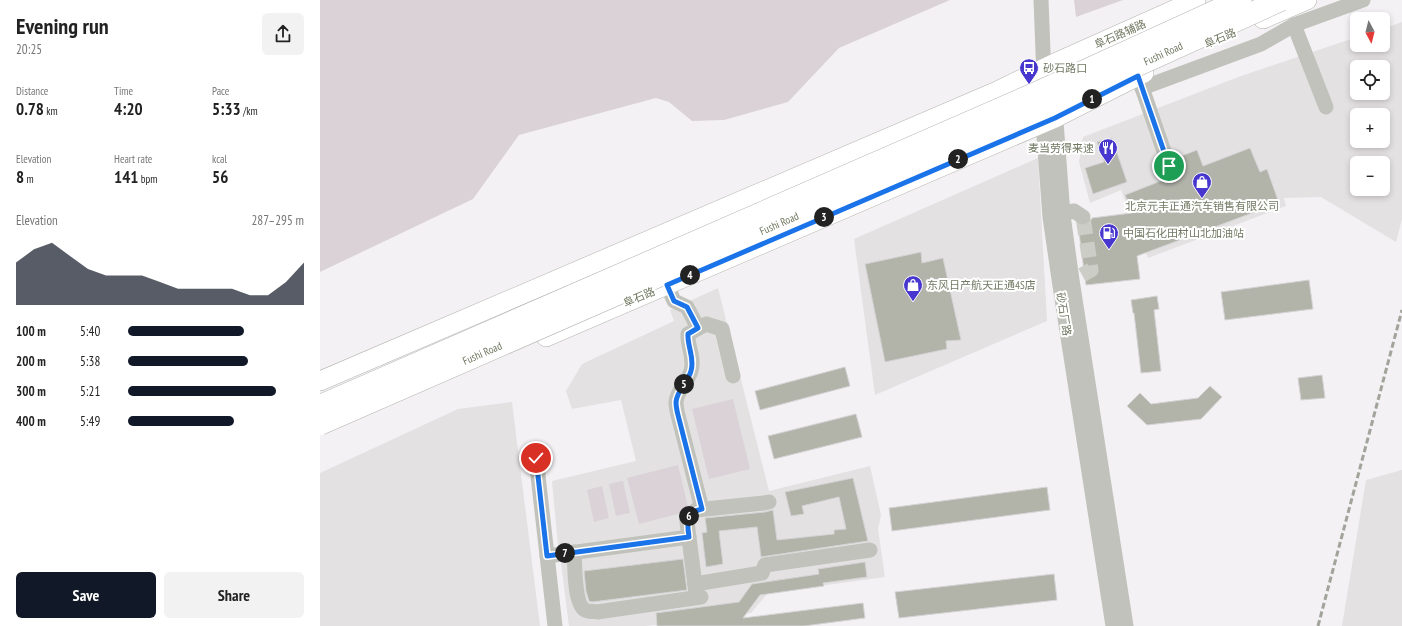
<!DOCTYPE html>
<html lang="en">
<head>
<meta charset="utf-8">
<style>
	body { margin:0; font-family:"PT Sans Narrow","Noto Sans SC",sans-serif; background:#f2f2f2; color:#222; height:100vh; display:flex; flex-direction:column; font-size:15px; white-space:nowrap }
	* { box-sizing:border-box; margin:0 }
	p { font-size:13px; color:#767676 }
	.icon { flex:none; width:22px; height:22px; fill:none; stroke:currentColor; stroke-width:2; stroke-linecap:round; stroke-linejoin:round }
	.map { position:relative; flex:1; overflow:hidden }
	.sheet { display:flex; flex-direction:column; background:#fff; width:320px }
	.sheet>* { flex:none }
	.needle { width:26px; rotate:173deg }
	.buttons { position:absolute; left:1030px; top:12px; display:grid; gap:8px }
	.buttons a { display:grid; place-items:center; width:40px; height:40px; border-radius:6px; background:#fff; box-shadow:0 2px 6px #0003; font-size:20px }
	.pin { position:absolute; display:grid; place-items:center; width:34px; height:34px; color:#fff; margin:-17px; border:2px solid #fff; border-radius:50%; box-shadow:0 1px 4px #0007 }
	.km { position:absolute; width:20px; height:20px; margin:-10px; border-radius:50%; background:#222; color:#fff; font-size:11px; line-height:20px; text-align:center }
	.round { display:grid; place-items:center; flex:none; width:42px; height:42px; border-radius:6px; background:#f2f2f2 }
	.head { display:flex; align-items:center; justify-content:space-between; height:68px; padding:0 16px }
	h1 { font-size:22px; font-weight:800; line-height:30px }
	.figures { display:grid; grid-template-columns:repeat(3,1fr); gap:6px; height:68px; padding:4px 16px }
	.figures div { display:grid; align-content:center }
	.figures b { font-size:17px; font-weight:800 }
	.figures small { font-size:11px; font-weight:400 }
	.figures p { font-size:11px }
	.chart { height:112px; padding:8px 16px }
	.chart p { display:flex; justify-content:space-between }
	.chart svg { width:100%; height:72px; margin-top:4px; fill:#111827; opacity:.7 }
	.cta { display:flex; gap:8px; margin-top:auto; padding:8px 16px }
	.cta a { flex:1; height:46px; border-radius:6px; background:#111827; color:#fff; font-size:16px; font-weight:800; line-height:46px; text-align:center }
	.cta a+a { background:#f2f2f2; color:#222 }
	ul { padding:0 16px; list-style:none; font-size:13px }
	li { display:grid; grid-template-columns:64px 48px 1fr; align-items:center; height:30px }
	li i { height:10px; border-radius:5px; background:#111827 }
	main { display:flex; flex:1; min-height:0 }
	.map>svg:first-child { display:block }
	.built { fill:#e3e1e2; fill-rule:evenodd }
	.green { fill:#dad2d7 }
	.building { fill:#b2b4aa; stroke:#d5d3d5 }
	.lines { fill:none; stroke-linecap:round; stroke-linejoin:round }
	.minor-tunnel { stroke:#cdcdc8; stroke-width:15; stroke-dasharray:15 8; stroke-linecap:butt }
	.major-casing { stroke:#b2b4ad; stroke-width:20 }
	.minor { stroke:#c0c2bb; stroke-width:15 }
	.major { stroke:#fff; stroke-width:19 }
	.rail { stroke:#a1a49a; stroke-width:3; stroke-dasharray:6 3; stroke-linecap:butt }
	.highway-bridge-casing { stroke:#b1b3ad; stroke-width:23; stroke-linecap:butt }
	.highway-bridge { stroke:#fff; stroke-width:22 }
	.route-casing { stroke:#fff; stroke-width:8 }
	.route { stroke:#1a73e8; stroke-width:5 }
	.labels { text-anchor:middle; stroke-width:4; stroke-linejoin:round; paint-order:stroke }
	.street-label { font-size:11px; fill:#727963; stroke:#fff }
	.poi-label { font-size:11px; fill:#727963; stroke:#fff; text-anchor:start }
</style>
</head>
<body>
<main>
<section class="sheet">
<div class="head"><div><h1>Evening run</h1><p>20:25</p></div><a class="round"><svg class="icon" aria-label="share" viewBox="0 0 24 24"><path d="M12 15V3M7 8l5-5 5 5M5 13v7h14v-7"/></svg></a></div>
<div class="figures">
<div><p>Distance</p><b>0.78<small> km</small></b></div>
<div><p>Time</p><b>4:20</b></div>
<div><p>Pace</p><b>5:33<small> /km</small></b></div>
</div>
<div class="figures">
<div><p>Elevation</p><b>8<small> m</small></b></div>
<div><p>Heart rate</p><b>141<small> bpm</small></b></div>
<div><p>kcal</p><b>56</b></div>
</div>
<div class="chart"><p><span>Elevation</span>287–295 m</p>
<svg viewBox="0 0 160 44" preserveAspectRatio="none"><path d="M0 44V18L10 10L20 6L30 14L40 22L50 26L60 26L70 26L80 30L90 34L100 34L110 34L120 34L130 38L140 38L150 30L160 18V44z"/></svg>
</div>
<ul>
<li><b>100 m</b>5:40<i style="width:66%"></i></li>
<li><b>200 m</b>5:38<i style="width:68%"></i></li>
<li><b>300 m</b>5:21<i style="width:84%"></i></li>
<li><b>400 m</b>5:49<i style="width:60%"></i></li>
</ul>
<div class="cta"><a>Save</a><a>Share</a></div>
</section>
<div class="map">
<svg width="1082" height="626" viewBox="0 0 1082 626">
	<rect width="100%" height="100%" fill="#f4f1f4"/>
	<g class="built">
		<path d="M1082,22v197l-6,23 -75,-45 -37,1 2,8 -138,52 -27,-68 -31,13 -11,-41 4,-25 158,-61 116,-39v8h26v-16zM1037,67h26v26h-26zM1037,115h26v26h-26zM1037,163h26v26h-26z"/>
		<polygon points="718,158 727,321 555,395 534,239"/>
		<polygon points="398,288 449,491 550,466 561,515 558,529 565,577 448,593 431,613 326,626 249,626 241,563 247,558 246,548 238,546 232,481 316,461 301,400 252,409 246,391 262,364 354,321 350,310"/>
		<polygon points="192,402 220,626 0,626 0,473 138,409"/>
		<polygon points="1082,470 1082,626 1022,626 1046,480"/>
	</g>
	<g class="green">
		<polygon points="0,0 630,0 519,48 468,102 404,120 372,121 349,102 336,98 199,135 153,199 0,272"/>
		<polygon points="754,0 803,0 756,17"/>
		<polygon points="413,399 430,469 389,479 372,409"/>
		<polygon points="358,465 369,511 319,524 307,478"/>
		<polygon points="303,481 310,513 296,516 289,484"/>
		<polygon points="282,486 289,518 274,522 267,490"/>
	</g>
	<g class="building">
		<polygon points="792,138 807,182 773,194 765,168 784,162 777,142"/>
		<polygon points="930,148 940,172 947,169 959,203 817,256 820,279 766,285 758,225 767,225 770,222 772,218 812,213 805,195 856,175 855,172 858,167 856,158 877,150 883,166"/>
		<polygon points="601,252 602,263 623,258 641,340 626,341 627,349 565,362 545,264"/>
		<polygon points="989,280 993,309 905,320 901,292"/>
		<polygon points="837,296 839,309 834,310 841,371 821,373 814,313 813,313 811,300"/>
		<polygon points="525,367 530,386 440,410 435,391"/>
		<polygon points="1002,375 1005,398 981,400 978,378"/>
		<polygon points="890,386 902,397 881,419 827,425 807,406 820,393 831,404 878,398"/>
		<polygon points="536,414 542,437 454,459 448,436"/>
		<polygon points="533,478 548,541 441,557 437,527 399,531 403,564 386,567 382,533 387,532 385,518 445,512 453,510 457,540 514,534 514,530 526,529 519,497 482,506 484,514 471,516 465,492"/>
		<polygon points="727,487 730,510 572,531 569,508"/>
		<polygon points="363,559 367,590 272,602 269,601 266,591 264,571"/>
		<polygon points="545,562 547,577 503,583 504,586 440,595 423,618 543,603 545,618 484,626 337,626 336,613 419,602 432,584 499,574 498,569"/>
		<polygon points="734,574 737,600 579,618 575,592"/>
	</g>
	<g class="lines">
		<polyline class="minor-tunnel" points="762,275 771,270 763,217"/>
		<defs>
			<g id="major">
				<polyline points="943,19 987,0"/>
				<polyline points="226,337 735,118 824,73"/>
				<polyline points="0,381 675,92 735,63 876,0"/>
			</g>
		</defs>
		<use href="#major" class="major-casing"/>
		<g class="minor">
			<polyline points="721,0 724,77"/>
			<polyline points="974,25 1006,107"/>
			<polyline points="819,79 849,166"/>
			<polyline points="822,88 941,44 974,25 1043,0"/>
			<polyline points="735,108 743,215 752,280 806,626"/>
			<polyline points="723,113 723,123 730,217 740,286 793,626"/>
			<polyline points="743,213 754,211 763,217"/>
			<polyline points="347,285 354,301 367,307 378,328"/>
			<polyline points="216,458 235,626"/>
			<path d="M382,509l-24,-94c-1,-4 -2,-9 -2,-13 1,-12 12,-20 15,-31 4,-13 -4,-25 -3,-37l18,-10 16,5 11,47"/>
			<path d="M254,552c1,12 0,52 11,58 3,2 9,1 12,2l104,-15"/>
			<polyline points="227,556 369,537"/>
			<polyline points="375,584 442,573 445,565 550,550"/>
			<polyline points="376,593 367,522 369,516 376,510 444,503 449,502"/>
		</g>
		<use href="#major" class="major"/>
		<polyline class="rail" points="998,626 1082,310"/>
		<defs>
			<g id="highway-bridge">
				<polyline points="0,406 714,94 920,0"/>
				<path id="s1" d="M0,424l723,-316 238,-108"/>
			</g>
		</defs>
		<use href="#highway-bridge" class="highway-bridge-casing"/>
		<use href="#highway-bridge" class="highway-bridge"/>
	</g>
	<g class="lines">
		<defs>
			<path id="route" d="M216,458l11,98 142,-19c-2,-14 -4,-25 13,-28l-24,-94c-1,-4 -2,-9 -2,-13 1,-12 12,-20 15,-31 4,-13 -4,-25 -3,-37l10,-6 -11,-21 -13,-6 -7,-16 388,-167 83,-42 31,90"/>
		</defs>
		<use href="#route" class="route-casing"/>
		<use href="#route" class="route"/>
	</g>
	<defs>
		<symbol id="bus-pin" viewBox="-11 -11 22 30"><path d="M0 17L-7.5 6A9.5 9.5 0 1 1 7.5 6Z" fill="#4737ce" stroke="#fff"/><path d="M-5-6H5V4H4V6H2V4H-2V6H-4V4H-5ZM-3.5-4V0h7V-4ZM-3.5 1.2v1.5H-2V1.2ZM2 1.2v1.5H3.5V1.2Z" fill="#fff"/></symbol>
		<symbol id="restaurant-pin" viewBox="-11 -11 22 30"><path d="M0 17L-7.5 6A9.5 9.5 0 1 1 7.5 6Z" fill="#4737ce" stroke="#fff"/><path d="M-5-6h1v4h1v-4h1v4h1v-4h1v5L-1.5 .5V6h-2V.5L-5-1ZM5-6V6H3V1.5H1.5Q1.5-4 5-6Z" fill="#fff"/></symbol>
		<symbol id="shop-pin" viewBox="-11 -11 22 30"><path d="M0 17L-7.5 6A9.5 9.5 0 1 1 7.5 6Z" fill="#4737ce" stroke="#fff"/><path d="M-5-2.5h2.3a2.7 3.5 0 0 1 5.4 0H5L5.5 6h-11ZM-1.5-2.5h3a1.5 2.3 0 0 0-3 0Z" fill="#fff"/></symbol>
		<symbol id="fuel-pin" viewBox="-11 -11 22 30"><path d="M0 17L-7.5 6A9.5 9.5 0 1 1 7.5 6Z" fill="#4737ce" stroke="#fff"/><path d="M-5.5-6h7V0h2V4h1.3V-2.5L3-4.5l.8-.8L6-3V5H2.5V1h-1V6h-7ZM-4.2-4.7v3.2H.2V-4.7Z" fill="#fff"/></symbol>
	</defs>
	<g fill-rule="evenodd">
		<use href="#bus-pin" x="698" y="57" width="22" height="30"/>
		<use href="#restaurant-pin" x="777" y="137" width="22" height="30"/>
		<use href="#shop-pin" x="871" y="171" width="22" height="30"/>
		<use href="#fuel-pin" x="778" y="222" width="22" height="30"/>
		<use href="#shop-pin" x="582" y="274" width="22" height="30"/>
	</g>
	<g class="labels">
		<g class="street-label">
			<text transform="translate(800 34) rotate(-24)" y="4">阜石路辅路</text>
			<text transform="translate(900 38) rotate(-23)" y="4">阜石路</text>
			<text dy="4" stroke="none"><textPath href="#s1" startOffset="921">Fushi Road</textPath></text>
			<text dy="4" stroke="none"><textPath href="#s1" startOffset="501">Fushi Road</textPath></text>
			<text transform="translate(319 297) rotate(-23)" y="4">阜石路</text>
			<text transform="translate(744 314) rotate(81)" y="4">砂石厂路</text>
			<text dy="4" stroke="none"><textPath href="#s1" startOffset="177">Fushi Road</textPath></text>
		</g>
		<g class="poi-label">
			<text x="723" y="72">砂石路口</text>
			<text x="774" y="152" text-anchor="end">麦当劳得来速</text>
			<text x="882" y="210" text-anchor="middle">北京元丰正通汽车销售有限公司</text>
			<text x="803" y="237">中国石化田村山北加油站</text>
			<text x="607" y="289">东风日产航天正通4S店</text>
		</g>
	</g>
</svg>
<div class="buttons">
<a><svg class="needle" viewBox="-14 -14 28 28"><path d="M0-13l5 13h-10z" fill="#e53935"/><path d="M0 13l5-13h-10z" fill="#767676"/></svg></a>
<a><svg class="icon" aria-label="locate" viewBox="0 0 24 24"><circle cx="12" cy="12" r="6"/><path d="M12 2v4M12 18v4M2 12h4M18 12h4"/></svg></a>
<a>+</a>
<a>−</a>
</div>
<div class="pin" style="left:849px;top:166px;background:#1e9e55"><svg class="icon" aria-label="arrive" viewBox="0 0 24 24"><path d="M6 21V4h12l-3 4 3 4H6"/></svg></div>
<div class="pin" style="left:216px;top:458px;background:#d93025"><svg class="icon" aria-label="check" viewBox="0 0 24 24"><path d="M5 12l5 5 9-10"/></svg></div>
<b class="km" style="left:772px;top:99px">1</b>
<b class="km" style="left:638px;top:159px">2</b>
<b class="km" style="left:504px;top:217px">3</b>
<b class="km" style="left:370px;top:275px">4</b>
<b class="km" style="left:364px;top:384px">5</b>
<b class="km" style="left:369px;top:516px">6</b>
<b class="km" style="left:245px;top:553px">7</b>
</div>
</main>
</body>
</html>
